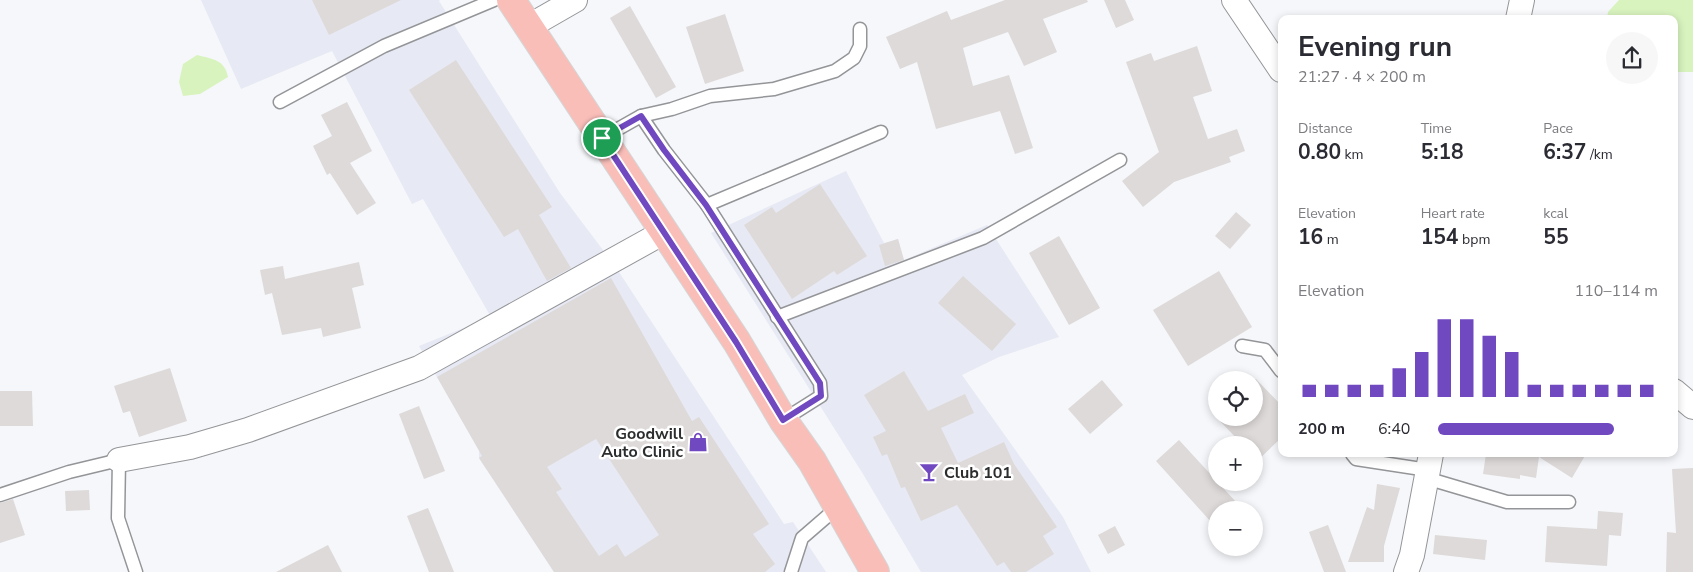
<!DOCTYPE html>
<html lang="en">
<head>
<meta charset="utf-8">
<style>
	body { margin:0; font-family:"Nunito Sans",sans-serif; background:#f7f7f7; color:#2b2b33; height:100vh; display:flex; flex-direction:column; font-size:19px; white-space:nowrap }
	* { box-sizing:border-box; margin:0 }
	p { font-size:16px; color:#7c7c81 }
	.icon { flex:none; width:28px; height:28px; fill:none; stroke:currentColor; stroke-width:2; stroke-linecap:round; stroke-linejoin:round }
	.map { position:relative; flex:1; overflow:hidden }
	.side { position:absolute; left:1278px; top:15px; width:400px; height:442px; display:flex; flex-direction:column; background:#fff; border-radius:10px; box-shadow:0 2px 8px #0003 }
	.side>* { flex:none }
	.controls { position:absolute; left:1208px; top:371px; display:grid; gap:10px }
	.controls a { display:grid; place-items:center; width:55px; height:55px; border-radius:50%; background:#fff; box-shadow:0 2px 8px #0003; font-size:25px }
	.pin { position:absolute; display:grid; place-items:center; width:42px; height:42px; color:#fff; margin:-21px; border:2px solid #fff; border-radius:50%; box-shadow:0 1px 5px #0007 }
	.round { display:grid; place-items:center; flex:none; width:52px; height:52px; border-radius:26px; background:#f7f7f7 }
	.headline { display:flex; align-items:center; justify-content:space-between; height:85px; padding:0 20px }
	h1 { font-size:28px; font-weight:700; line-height:38px }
	.stats { display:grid; grid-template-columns:repeat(3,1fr); gap:8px; height:85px; padding:5px 20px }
	.stats div { display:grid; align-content:center }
	.stats b { font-size:21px; font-weight:700 }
	.stats small { font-size:14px; font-weight:400 }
	.stats p { font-size:14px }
	.chart { height:140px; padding:10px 20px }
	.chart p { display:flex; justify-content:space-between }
	.chart svg { width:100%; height:90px; margin-top:5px; stroke:#7048c0; stroke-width:6 }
	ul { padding:0 20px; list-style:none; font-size:16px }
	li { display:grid; grid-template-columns:80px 60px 1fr; align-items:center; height:38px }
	li i { height:12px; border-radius:6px; background:#7048c0 }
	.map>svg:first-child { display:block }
	.built { fill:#e7e9f4 }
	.green { fill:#d8f3be }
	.building { fill:#dedad9; fill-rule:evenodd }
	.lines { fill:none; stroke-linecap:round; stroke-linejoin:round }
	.lane-casing { stroke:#949598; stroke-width:15 }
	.street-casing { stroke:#949598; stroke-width:26 }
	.primary-casing { stroke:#d5d5d5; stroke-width:30 }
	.lane { stroke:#fff; stroke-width:12 }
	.street { stroke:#fff; stroke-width:24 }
	.primary { stroke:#fabeb9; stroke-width:28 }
	.route-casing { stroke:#fff; stroke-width:10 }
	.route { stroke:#7048c0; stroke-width:6 }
	.labels { text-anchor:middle; stroke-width:5; stroke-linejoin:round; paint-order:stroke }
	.poi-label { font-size:16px; font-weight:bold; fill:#2c2d2e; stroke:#fff; text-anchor:end }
</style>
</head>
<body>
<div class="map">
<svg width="1693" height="572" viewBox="0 0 1693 572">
	<rect width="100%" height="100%" fill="#f6f7fa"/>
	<g class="built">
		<polygon points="201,0 440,0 439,1 560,193 615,266 784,524 793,522 826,572 554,572 479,458 479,450 419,346 491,317 423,199 412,204 332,51 241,89"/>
		<polygon points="846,171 884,243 898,239 904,260 987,225 1059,337 999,357 962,375 1063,517 1091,572 921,572 863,474 711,233"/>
	</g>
	<g class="green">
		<polygon points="1619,0 1693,0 1693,72 1674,72 1674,19 1607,19 1608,12"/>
		<path d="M197,55c16,4 28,5 31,22l-28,17 -17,2 -4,-14 4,-18z"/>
	</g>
	<g class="building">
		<polygon points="312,0 401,0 329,35"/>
		<polygon points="1005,0 1087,0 1088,2 1043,19 1057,52 1024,66 1008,32 963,48 973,86 1009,75 1033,148 1015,154 1000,111 936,129 917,62 900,69 886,37 947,11 951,20"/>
		<polygon points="1104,0 1125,0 1134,20 1116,28"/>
		<polygon points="630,6 676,87 656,98 610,18"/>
		<polygon points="725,14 744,71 705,84 686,27"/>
		<polygon points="1197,46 1212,91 1193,97 1208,139 1237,129 1245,151 1229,157 1231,162 1174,182 1143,207 1122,181 1159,152 1126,62 1151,53 1154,61"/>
		<polygon points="456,60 552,207 539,215 571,268 547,281 518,229 504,237 409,90"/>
		<polygon points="347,102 372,151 350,163 376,203 357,215 330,173 327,175 313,146 332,136 321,115"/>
		<polygon points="820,184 867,256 837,275 834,271 792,299 744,225 772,207 776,213"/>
		<polygon points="1236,212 1251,225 1230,249 1215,236"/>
		<polygon points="1059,236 1100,308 1069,325 1029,253"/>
		<polygon points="898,239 904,260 885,266 879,245"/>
		<polygon points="359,262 364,285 352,288 361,328 323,337 321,328 282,335 272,293 265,295 260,270 283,266 285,279"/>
		<polygon points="1219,271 1252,327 1188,366 1153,310"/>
		<polygon points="963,276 1016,324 992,351 938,303"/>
		<path d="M611,278l81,143 7,-4 70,107 -16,10 22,30 -10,8h-211l-75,-114 3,-2 -45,-79zM596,439l63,96 -34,22 -8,-13 -18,12 -43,-64 6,-3 -15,-22z"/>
		<polygon points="170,368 187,421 139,437 130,411 123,413 114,386"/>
		<polygon points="904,371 928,411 965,394 974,413 941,428 958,463 1004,442 1014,464 1057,527 1043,536 1054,554 1026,572 1011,572 1004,562 997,566 957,505 921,521 905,487 901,488 887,454 882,456 873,437 886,431 864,395"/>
		<polygon points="1256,379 1281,405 1281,438 1254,464 1254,445 1243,445 1216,417 1254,418 1254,380"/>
		<polygon points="1102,380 1123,405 1090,434 1068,409"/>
		<polygon points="0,391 32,391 33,426 0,426"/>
		<polygon points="419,406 445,471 424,479 399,414"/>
		<polygon points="1179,440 1236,502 1227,510 1216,510 1216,520 1212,523 1156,461"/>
		<polygon points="1486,454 1586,454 1572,478 1539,457 1536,478 1520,475 1520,479 1483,474"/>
		<polygon points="1693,468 1693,572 1666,572 1667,532 1676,533 1672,469"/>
		<polygon points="1377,484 1400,488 1384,546 1384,562 1348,562 1367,507 1374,510"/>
		<polygon points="89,490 90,510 66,511 65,491"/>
		<polygon points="13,499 25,535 0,543 0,503"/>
		<polygon points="428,508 454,572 429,572 407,516"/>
		<polygon points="1598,511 1623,513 1621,536 1609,535 1607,566 1545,562 1547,526 1597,529"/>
		<polygon points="1328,525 1346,572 1324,572 1309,532"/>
		<polygon points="1115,526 1125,545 1108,554 1098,535"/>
		<polygon points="1435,535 1487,540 1485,560 1433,554"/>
		<polygon points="328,545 342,572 276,572"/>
	</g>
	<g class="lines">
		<defs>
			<g id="lane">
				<polyline points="280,102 384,46 494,0"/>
				<polyline points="641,116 672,109 710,96 774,89 835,71 854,58 860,46 860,29"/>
				<polyline points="602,138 641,116 664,150 707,205 820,383 821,396 783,420"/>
				<polyline points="707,205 881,132"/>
				<polyline points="777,317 983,238 1120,160"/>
				<polyline points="1242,346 1265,350 1281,371"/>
				<polyline points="1352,454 1356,459 1428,470"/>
				<polyline points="1426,478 1507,502 1569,502"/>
				<polyline points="0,495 69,472 119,460 118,518 136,572"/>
				<polyline points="791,572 802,538 839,506"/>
			</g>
			<g id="street">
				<polyline points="1234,0 1281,70"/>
				<polyline points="1518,19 1522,0"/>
				<polyline points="528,27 575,0"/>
				<polyline points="1674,391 1693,407"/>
				<polyline points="119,460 190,447 248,430 419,368 664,232"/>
				<polyline points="1406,572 1412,555 1431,454"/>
			</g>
			<polyline id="primary" points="511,0 737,342 783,420 812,461 875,572"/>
		</defs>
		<use href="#lane" class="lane-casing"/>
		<use href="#street" class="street-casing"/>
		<use href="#primary" class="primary-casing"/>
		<use href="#lane" class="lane"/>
		<use href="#street" class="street"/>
		<use href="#primary" class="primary"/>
	</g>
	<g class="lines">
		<defs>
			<polygon id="route" points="641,116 664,150 706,205 820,383 821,396 783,420 736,342 602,138"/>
		</defs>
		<use href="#route" class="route-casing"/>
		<use href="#route" class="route"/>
	</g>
	<defs>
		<symbol id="shop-bare" viewBox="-9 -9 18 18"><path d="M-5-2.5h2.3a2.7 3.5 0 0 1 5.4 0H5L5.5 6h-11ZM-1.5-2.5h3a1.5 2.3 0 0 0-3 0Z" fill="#7048c0" stroke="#fff" stroke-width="2.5" paint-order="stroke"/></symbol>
		<symbol id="bar-bare" viewBox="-9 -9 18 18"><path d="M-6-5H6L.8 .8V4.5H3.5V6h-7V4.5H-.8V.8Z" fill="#7048c0" stroke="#fff" stroke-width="2.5" paint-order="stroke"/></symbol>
	</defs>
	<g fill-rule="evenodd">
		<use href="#shop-bare" x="684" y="428" width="28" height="28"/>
		<use href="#bar-bare" x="915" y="458" width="28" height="28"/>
	</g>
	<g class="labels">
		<g class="poi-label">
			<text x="683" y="439">Goodwill<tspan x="683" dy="18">Auto Clinic</tspan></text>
			<text x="944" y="478" text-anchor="start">Club 101</text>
		</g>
	</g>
</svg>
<div class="controls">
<a><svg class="icon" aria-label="locate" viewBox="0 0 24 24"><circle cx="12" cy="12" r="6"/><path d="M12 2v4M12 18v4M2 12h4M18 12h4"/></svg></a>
<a>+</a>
<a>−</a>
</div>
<div class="pin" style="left:602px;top:138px;background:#1e9e55"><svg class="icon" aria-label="arrive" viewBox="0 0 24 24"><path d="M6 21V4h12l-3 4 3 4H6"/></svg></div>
<section class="side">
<div class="headline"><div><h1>Evening run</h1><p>21:27 · 4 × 200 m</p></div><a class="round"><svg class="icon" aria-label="share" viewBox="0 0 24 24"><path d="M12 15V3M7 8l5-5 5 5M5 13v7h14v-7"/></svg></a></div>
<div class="stats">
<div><p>Distance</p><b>0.80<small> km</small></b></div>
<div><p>Time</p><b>5:18</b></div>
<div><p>Pace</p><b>6:37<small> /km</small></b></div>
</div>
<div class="stats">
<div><p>Elevation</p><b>16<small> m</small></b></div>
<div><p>Heart rate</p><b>154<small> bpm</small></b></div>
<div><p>kcal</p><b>55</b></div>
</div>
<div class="chart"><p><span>Elevation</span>110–114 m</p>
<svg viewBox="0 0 160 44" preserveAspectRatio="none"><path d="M5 44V38M15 44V38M25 44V38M35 44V38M45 44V30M55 44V22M65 44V6M75 44V6M85 44V14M95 44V22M105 44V38M115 44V38M125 44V38M135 44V38M145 44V38M155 44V38"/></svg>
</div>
<ul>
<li><b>200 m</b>6:40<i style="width:80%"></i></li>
</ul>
</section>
</div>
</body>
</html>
